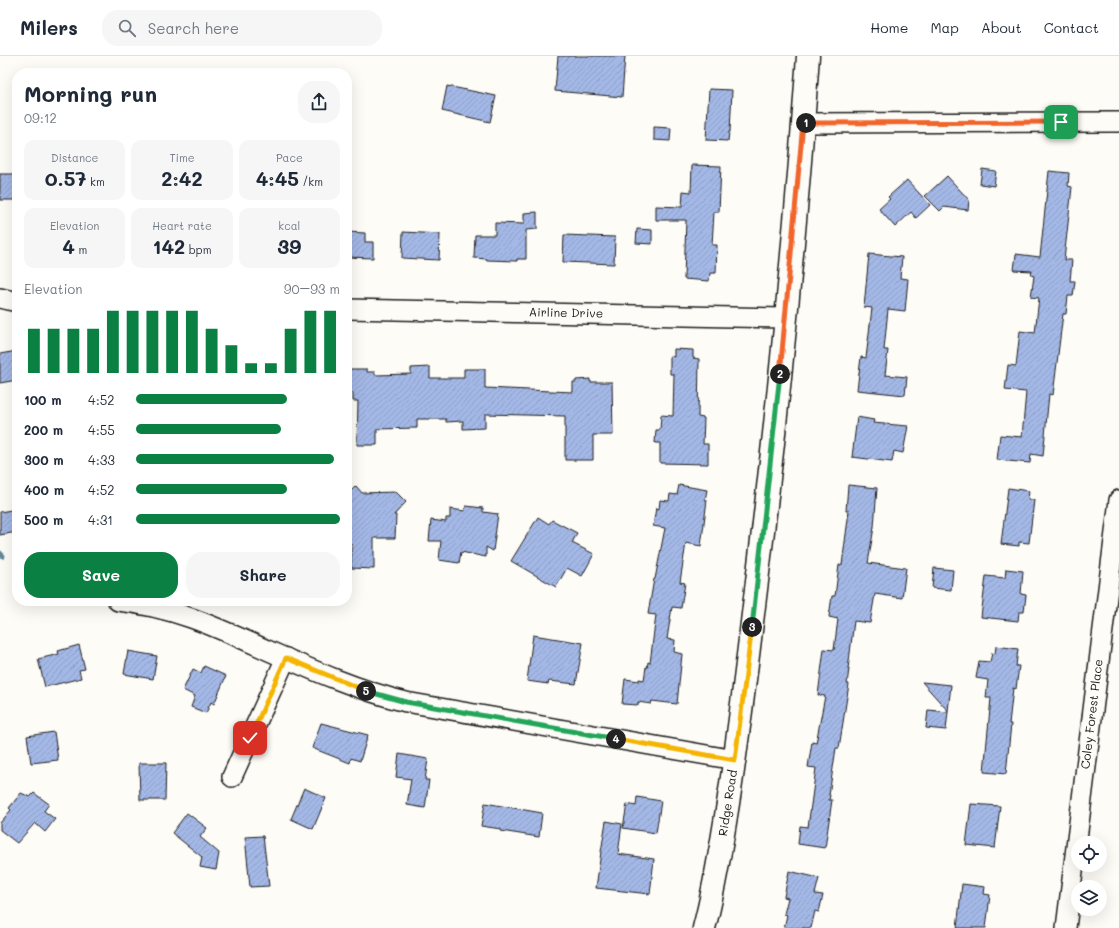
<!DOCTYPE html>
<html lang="en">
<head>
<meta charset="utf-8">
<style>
	body { margin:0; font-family:Mali,sans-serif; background:#f6f6f7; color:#1f2937; height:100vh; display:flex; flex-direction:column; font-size:15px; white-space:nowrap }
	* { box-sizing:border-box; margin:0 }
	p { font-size:13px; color:#747a83 }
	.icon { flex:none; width:22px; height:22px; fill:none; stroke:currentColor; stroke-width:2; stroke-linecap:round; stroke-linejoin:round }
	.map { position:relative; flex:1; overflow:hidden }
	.sheet { position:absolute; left:12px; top:12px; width:340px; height:538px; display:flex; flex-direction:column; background:#fff; border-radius:16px; box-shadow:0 4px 16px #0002 }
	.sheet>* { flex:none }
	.controls { position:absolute; left:1071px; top:780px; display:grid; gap:8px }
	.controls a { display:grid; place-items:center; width:36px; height:36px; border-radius:50%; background:#fff; box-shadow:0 4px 16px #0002; font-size:20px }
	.pin { position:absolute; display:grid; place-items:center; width:34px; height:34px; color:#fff; margin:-17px; border-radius:8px; box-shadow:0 2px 6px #0006 }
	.km { position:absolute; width:20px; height:20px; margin:-10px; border-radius:50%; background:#222; color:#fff; font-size:11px; line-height:20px; text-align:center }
	.round { display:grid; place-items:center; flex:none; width:42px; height:42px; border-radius:16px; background:#f6f6f7 }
	.head { display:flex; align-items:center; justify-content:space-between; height:68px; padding:0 12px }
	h1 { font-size:22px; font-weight:800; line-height:30px }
	.stats { display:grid; grid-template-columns:repeat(3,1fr); gap:6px; height:68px; padding:4px 12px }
	.stats div { display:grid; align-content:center; border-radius:10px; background:#f6f6f7; text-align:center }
	.stats b { font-size:20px; font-weight:800 }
	.stats small { font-size:11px; font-weight:400 }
	.stats p { font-size:11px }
	.chart { height:112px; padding:8px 12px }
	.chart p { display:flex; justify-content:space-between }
	.chart svg { width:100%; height:72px; margin-top:4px; stroke:#0b8043; stroke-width:6 }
	.primary-button { display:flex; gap:8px; margin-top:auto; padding:8px 12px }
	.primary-button a { flex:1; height:46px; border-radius:16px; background:#0b8043; color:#fff; font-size:16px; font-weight:800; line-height:46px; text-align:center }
	.primary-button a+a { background:#f6f6f7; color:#1f2937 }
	ul { padding:0 12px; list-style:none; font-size:13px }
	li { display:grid; grid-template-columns:64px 48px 1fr; align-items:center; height:30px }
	li i { height:10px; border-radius:5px; background:#0b8043 }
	header { display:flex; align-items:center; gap:24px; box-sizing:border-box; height:56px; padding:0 20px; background:#fff; border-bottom:1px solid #e0e1e3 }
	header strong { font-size:19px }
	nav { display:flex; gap:22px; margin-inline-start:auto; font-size:14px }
	.search { width:280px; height:36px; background:#f6f6f7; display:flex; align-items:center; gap:10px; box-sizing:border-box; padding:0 14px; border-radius:16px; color:#747a83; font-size:15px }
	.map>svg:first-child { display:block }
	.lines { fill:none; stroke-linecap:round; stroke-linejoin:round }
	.stream { stroke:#61899b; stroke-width:5 }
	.building { fill:url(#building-hatch); stroke:#1c1c1c }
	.street-casing { stroke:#1c1c1c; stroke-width:22 }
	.secondary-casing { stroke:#1c1c1c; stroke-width:25 }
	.street { stroke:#fdfcf7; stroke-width:19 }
	.secondary { stroke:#fdfcf7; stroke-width:22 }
	.split-1-casing { stroke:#fff; stroke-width:8 }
	.split-2-casing { stroke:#fff; stroke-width:8 }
	.split-3-casing { stroke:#fff; stroke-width:8 }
	.split-4-casing { stroke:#fff; stroke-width:8 }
	.split-5-casing { stroke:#fff; stroke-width:8 }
	.split-6-casing { stroke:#fff; stroke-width:8 }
	.split-1 { stroke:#f0652b; stroke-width:5 }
	.split-2 { stroke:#f0652b; stroke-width:5 }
	.split-3 { stroke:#22a559; stroke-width:5 }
	.split-4 { stroke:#f5b400; stroke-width:5 }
	.split-5 { stroke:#22a559; stroke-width:5 }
	.split-6 { stroke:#f5b400; stroke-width:5 }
	.labels { text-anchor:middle; stroke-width:3.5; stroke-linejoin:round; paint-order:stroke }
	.street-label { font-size:12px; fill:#1c1c1c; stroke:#fdfcf7 }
</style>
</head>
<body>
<header>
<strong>Milers</strong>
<div class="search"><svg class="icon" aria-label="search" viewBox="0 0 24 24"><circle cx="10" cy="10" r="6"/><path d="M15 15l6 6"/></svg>Search here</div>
<nav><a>Home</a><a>Map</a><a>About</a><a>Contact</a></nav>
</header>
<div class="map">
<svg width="1119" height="872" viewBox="0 0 1119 872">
	<defs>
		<pattern id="building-hatch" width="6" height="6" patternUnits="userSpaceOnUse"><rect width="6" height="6" fill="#a4b8e7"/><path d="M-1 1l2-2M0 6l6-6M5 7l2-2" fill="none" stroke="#8d9ec6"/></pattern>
	</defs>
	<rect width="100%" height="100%" fill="#fdfcf7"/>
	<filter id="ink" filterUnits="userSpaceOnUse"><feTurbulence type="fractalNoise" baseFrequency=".025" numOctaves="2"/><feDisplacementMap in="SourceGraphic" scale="8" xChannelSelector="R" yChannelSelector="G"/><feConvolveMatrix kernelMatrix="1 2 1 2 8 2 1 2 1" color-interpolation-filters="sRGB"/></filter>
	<g filter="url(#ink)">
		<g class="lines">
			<polyline class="stream" points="0,497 3,500"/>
		</g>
		<g class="building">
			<polygon points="558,0 625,0 622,41 555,35"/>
			<polygon points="447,30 496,40 490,66 442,55"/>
			<polygon points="709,33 732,34 730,76 729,76 728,85 706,84"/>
			<polygon points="654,71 671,72 670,85 654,84"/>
			<polygon points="692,109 721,110 719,156 714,156 712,189 717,189 716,217 710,217 709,225 684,223 686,164 656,164 656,150 682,151 683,135 691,136"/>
			<polygon points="982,113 996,115 994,130 980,128"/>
			<polygon points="1049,115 1069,117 1068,130 1072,131 1064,204 1072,204 1070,225 1075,225 1073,240 1068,240 1066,258 1063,258 1053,339 1049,338 1043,400 1031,398 1030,407 997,404 1000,379 1022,381 1026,336 1005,334 1008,309 1016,310 1020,275 1035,277 1039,242 1031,241 1034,220 1031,219 1032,215 1014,214 1016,198 1040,201"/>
			<rect x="0" y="118" width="17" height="26"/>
			<polygon points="947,120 969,144 968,154 944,151 940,155 925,140"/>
			<polygon points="907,124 930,149 916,162 911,156 895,171 879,153 890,143 888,141"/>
			<polygon points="537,156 537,173 526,174 526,203 517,203 517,205 487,204 487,203 474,202 475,179 495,179 495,167 524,168 524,157"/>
			<polygon points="637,173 652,174 652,188 636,187"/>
			<polygon points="347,176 365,177 365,186 373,186 373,202 347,201"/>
			<polygon points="403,176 440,178 439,204 402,202"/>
			<polygon points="564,179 615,181 614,208 563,206"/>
			<polygon points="869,198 902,201 900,222 908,223 905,255 888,253 884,294 888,294 885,319 907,321 905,339 857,334 861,301 866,302 872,252 864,251"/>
			<polygon points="674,293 693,294 693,302 699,303 698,361 704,362 703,388 708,388 708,408 660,407 660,387 655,387 656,374 660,374 661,359 673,360 674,318 670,318 670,300 674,301"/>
			<polygon points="17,295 17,324 0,327 0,298"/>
			<polygon points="430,311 430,322 464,322 464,313 485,313 485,332 573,336 573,326 576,326 576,324 590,323 590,326 612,326 613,379 593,379 593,404 565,404 565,360 485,358 485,372 463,373 463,365 446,366 446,363 417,363 417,372 377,373 377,389 357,389 358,345 353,345 353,337 347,337 347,313 367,313 367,316 375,316 375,319 411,318 411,312"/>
			<polygon points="857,361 874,364 873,367 908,370 903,397 894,395 892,406 852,401"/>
			<polygon points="679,429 707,434 705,444 707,444 701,490 686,487 680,526 685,527 681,552 672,551 667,583 675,584 674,596 682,598 677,648 652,645 651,648 638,646 638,649 622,648 625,623 639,625 639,623 644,624 646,611 647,612 648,606 650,607 656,559 648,558 654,523 655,523 665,472 653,470 656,452 659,453 660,444 669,445 670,438 677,439"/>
			<polygon points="848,429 877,432 874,471 868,507 906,512 902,542 875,538 870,567 854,565 848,613 849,613 847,628 849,628 839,692 836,692 829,739 830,739 829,744 832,744 825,792 798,788 800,770 808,771 816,712 808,711 812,686 816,687 825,640 818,639 824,593 834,594 838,563 829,561 832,540 835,540 839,509 842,509 849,455 846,455"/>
			<polygon points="356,430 362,437 396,436 406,446 394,459 396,459 395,482 374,482 374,513 351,512 352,488 348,487 347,439"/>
			<polygon points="1008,432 1029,435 1028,444 1034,444 1029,487 1019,486 1019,490 1001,488"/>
			<polygon points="466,450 483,452 483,456 498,458 493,495 486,491 486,501 461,496 459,507 439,504 441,485 429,485 431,464 446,466 446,462 450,462 450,453 465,455"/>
			<polygon points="17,453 17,476 0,479 0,456"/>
			<polygon points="538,461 549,468 552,464 577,477 572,487 594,498 582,520 567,512 556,531 511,505"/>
			<polygon points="934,512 953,514 951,534 932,532"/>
			<polygon points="1006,513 1023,515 1021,538 1026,539 1024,556 1019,556 1018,565 981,561 986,520 1005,522"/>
			<polygon points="533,579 583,587 576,628 549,625 548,628 527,625"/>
			<polygon points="79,589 85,613 79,614 81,622 45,631 38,603 59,598 58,595"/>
			<polygon points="996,590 1018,593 1016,610 1019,610 1016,633 1013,632 1009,668 1011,668 1006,718 984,716 991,642 986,642 988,624 976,622 979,605 990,606 992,597 995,598"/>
			<polygon points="128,595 157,600 153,623 124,618"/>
			<polygon points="204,610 226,620 214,648 211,646 206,657 191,651 195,640 183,634 193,613 201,617"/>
			<polygon points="922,626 951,629 948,655"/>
			<polygon points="928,654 948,656 946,674 926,672"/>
			<polygon points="321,667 368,679 360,705 351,702 350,707 312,692"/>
			<polygon points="54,676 58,704 31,707 27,680"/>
			<polygon points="399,698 428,703 425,724 429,724 425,752 407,749 411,723 396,721"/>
			<polygon points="139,707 166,707 165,744 140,744"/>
			<polygon points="304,732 326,742 313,773 291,763"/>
			<polygon points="21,737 30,741 34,737 49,748 44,755 55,763 45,776 35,767 17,787 0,774 0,767 11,754 9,752"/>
			<polygon points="637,741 661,745 656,777 623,772 627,748 636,750"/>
			<polygon points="485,747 542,757 539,781 501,775 501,773 481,770"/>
			<polygon points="971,748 1000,750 995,792 966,789"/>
			<polygon points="187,757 207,772 200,781 219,797 216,814 200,811 202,801 172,777"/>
			<polygon points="606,765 622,768 618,798 654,803 650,838 596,832 601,796"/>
			<polygon points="263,780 269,830 250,831 245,781"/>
			<polygon points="789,815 819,822 815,838 823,839 819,856 815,855 811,872 784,872 787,859 784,858 788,842 784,841"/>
			<polygon points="962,828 985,831 984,838 990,839 986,872 957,872"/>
		</g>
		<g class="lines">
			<defs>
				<g id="street">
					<polyline points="803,67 1119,66"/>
					<polyline points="0,242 17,246"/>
					<polyline points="347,253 785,262"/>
					<path d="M118,545c56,6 98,26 149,49 45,20 91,40 139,52l329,58"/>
					<polyline points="232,721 286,602"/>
					<polyline points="1066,872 1119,444"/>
				</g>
				<path id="secondary" d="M704,872c10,-37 16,-75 22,-112 11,-67 19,-135 27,-202 23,-185 42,-371 55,-558"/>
			</defs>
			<use href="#street" class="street-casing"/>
			<use href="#secondary" class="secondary-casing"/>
			<use href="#street" class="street"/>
			<use href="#secondary" class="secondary"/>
		</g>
	</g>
	<g class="lines" filter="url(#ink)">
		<defs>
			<polyline id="split-1" points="806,67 1061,66"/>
			<polyline id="split-2" points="780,318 803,67 806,67"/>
			<polyline id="split-3" points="752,571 780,318"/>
			<polyline id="split-4" points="616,683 735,704 752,571"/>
			<polyline id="split-5" points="366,635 406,646 616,683"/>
			<polyline id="split-6" points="250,682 286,602 366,635"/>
		</defs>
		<use href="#split-1" class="split-1-casing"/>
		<use href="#split-2" class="split-2-casing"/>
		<use href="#split-3" class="split-3-casing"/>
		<use href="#split-4" class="split-4-casing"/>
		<use href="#split-5" class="split-5-casing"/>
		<use href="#split-6" class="split-6-casing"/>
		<use href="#split-1" class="split-1"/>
		<use href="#split-2" class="split-2"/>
		<use href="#split-3" class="split-3"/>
		<use href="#split-4" class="split-4"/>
		<use href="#split-5" class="split-5"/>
		<use href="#split-6" class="split-6"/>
	</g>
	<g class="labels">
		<g class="street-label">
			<text transform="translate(566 257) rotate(1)" y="4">Airline Drive</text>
			<text transform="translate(1092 658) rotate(-83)" y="4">Coley Forest Place</text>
			<text transform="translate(728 747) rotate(-81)" y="4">Ridge Road</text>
		</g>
	</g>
</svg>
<div class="controls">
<a><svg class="icon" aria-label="locate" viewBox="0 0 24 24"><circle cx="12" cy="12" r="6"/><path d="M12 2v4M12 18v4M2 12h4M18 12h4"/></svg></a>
<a><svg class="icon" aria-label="layers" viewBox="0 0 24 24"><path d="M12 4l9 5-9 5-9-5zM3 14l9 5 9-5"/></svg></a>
</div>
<div class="pin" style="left:1061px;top:66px;background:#1e9e55"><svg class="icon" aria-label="arrive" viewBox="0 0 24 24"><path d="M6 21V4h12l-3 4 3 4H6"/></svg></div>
<div class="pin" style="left:250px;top:682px;background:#d93025"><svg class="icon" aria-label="check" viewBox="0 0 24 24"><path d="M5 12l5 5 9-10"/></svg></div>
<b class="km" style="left:806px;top:67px">1</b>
<b class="km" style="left:780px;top:318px">2</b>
<b class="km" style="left:752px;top:571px">3</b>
<b class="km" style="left:616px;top:683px">4</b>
<b class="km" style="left:366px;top:635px">5</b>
<section class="sheet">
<div class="head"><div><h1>Morning run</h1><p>09:12</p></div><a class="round"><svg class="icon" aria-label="share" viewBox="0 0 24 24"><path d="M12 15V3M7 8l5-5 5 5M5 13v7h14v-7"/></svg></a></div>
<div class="stats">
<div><p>Distance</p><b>0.57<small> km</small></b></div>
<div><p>Time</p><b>2:42</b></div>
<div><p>Pace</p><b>4:45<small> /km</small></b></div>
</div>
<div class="stats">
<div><p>Elevation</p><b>4<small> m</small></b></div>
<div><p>Heart rate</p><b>142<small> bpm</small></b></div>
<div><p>kcal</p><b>39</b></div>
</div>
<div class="chart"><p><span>Elevation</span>90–93 m</p>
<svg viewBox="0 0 160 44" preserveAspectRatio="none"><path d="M5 44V17M15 44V17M25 44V17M35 44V17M45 44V6M55 44V6M65 44V6M75 44V6M85 44V6M95 44V17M105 44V27M115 44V38M125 44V38M135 44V17M145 44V6M155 44V6"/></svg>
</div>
<ul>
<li><b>100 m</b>4:52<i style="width:74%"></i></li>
<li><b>200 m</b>4:55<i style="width:71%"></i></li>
<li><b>300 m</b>4:33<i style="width:97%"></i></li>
<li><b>400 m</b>4:52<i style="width:74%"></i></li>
<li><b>500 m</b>4:31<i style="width:100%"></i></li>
</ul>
<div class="primary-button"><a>Save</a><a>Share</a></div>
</section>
</div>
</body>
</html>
